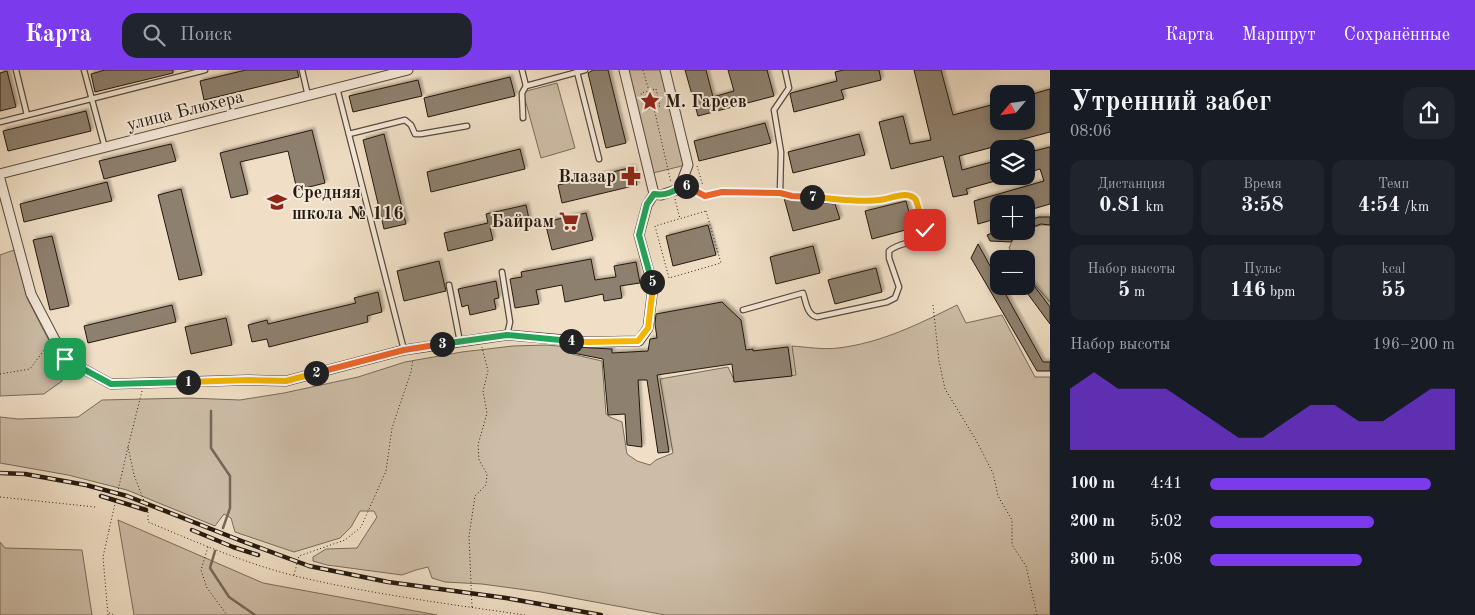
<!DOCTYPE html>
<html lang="ru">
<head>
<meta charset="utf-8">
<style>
	body { margin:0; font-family:"Old Standard TT",serif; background:#20242c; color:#f1f3f6; height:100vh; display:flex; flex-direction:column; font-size:19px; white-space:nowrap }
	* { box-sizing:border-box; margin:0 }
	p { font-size:16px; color:#9ea1a6 }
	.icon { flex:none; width:28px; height:28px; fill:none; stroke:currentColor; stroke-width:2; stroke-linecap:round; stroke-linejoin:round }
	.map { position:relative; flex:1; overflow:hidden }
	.drawer { display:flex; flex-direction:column; background:#171b24; width:425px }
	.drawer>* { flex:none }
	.needle { width:32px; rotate:241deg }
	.tools { position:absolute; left:990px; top:15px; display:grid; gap:10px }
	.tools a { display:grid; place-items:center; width:45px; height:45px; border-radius:10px; background:#171b24; box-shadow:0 2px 8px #0003; font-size:25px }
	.pin { position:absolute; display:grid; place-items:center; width:42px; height:42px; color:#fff; margin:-21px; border-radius:10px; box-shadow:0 2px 8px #0006 }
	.km { position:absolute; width:25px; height:25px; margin:-12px; border-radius:50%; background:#222; color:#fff; font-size:14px; line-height:25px; text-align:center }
	.round { display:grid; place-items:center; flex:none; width:52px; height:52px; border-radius:15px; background:#20242c }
	.head { display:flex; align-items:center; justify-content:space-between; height:85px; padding:0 20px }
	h1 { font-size:28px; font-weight:700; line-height:38px }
	.stats { display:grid; grid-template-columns:repeat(3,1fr); gap:8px; height:85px; padding:5px 20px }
	.stats div { display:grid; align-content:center; border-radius:12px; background:#20242c; text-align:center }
	.stats b { font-size:21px; font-weight:700 }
	.stats small { font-size:14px; font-weight:400 }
	.stats p { font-size:14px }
	.chart { height:140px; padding:10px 20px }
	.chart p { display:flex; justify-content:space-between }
	.chart svg { width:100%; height:90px; margin-top:5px; fill:#7c3aed; opacity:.7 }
	ul { padding:0 20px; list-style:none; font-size:16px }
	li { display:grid; grid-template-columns:80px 60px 1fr; align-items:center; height:38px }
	li i { height:12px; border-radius:6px; background:#7c3aed }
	header { display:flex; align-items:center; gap:30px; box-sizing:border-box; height:70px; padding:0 25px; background:#7c3aed; color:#fff }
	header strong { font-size:24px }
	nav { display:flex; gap:28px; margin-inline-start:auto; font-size:18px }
	.search { width:350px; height:45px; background:#20242c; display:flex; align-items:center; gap:12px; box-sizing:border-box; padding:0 18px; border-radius:15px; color:#9ea1a6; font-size:19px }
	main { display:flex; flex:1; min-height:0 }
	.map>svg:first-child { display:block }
	.green { fill:#cdbda7; stroke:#786b5a }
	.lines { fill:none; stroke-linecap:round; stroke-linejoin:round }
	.stream { stroke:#756857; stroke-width:2.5 }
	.building { fill:#8e806e; stroke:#24190e; filter:url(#shadow) }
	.lane-casing { stroke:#574a3c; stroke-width:7 }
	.street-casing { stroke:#574a3c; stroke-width:11 }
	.path { stroke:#24190e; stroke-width:1; stroke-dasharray:1 2.5; stroke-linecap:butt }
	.lane { stroke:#f5eada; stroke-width:4.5 }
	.street { stroke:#f5eada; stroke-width:9 }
	.rail-casing { stroke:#24190e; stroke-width:4.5 }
	.rail { stroke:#f5eada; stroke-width:2.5; stroke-dasharray:8; stroke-linecap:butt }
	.path-bridge { stroke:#24190e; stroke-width:1; stroke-dasharray:1 2.5; stroke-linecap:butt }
	.split-1-casing { stroke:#fff; stroke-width:10 }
	.split-2-casing { stroke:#fff; stroke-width:10 }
	.split-3-casing { stroke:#fff; stroke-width:10 }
	.split-4-casing { stroke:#fff; stroke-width:10 }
	.split-5-casing { stroke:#fff; stroke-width:10 }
	.split-6-casing { stroke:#fff; stroke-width:10 }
	.split-7-casing { stroke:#fff; stroke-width:10 }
	.split-8-casing { stroke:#fff; stroke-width:10 }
	.split-1 { stroke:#22a559; stroke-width:6 }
	.split-2 { stroke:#f5b400; stroke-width:6 }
	.split-3 { stroke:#f0652b; stroke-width:6 }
	.split-4 { stroke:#22a559; stroke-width:6 }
	.split-5 { stroke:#f5b400; stroke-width:6 }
	.split-6 { stroke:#22a559; stroke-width:6 }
	.split-7 { stroke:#f0652b; stroke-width:6 }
	.split-8 { stroke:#f5b400; stroke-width:6 }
	.labels { text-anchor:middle; stroke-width:4; stroke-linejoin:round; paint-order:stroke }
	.poi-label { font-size:18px; font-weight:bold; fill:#24190e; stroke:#f5eada; text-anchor:start }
	.street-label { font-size:18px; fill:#24190e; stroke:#f5eada }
</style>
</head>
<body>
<header>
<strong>Карта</strong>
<div class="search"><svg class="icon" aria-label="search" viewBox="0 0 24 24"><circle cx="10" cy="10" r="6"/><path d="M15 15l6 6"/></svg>Поиск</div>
<nav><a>Карта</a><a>Маршрут</a><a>Сохранённые</a></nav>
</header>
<main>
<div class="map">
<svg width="1050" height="545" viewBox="0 0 1050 545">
	<defs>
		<filter id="shadow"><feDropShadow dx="2.5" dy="-2.5" stdDeviation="1" flood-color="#0004"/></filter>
	</defs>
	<rect width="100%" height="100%" fill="#f0dfc6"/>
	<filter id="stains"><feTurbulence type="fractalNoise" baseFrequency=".004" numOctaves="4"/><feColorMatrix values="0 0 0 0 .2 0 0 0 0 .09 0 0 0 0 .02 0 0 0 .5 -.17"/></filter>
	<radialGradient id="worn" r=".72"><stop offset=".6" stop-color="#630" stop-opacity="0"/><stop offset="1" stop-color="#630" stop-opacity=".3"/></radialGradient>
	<g class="green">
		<polygon points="627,0 662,0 686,95 653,103"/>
		<polygon points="557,13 575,78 541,88 523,22"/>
		<polygon points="1041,155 1050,155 1050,232 1026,205 1026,189 1016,189 1009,178 1016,163 1026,161 1026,160"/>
		<polygon points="14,180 27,228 63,298 62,311 44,324 0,326 0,185"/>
		<path d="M957,235l9,18 36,-8 33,62h15v238h-385l-124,-23 -59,-8 -37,-2 -13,-4 -4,-11 -12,3 -14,5 -75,-10 -14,-4v-4l13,-8 31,-1 20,-31 -3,-6h-14l-9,16 -11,11 -46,14 -59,-20 -4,-14 -7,-4 -9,12 -88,-36 -59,-15 -68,-12v-46l18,2 60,-2 24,-17 87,-2 51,2 44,-7 74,-16 47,-15 57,-10 51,-6 33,-1 24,2 2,7 30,7 4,53 4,3 12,5 5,32 10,7 13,4 6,-5 17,-7 -13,-74 68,-12 7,15 61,-7 -4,-29c15,1 32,4 46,2 43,-5 81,-24 119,-43z"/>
		<polygon points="118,450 263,513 437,545 134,545"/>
		<polygon points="0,472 5,478 82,480 92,545 0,545"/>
	</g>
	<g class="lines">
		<g class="stream">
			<polyline points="211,341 211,378 230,406 230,438 223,458"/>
			<polyline points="215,481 210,498 229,527 255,545"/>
		</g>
	</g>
	<g class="building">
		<polygon points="105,0 173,0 173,3 95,22 91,4"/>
		<polygon points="246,0 297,0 299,7 204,30 200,11"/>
		<polygon points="593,0 608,0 626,73 606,78 588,3"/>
		<polygon points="685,0 706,0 713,27 734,21 728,0 767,0 774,26 698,46"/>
		<polygon points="844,0 879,0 881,10 841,20 844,29 794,42 790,24 791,23 837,11 835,2"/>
		<polygon points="914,0 941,0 953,45 999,33 999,56 1015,51 1026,51 1026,26 1050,19 1050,62 959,86 962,100 999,90 999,110 966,119 968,124 953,127 943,86 891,99 879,52 903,46 910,74 931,70"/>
		<polygon points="7,1 16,37 0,41 0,3"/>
		<polygon points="510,7 515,26 428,47 424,28"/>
		<polygon points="418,10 422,26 353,42 349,26"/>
		<polygon points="86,41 91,61 8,81 3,61"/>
		<polygon points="765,53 771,73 699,91 694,71"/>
		<polygon points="312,60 325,113 297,120 288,81 240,92 248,124 231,128 220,83"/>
		<polygon points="384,64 406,154 384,159 363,70"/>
		<polygon points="859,64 865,85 793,103 788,82"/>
		<polygon points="171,74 176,91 104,109 99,91"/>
		<polygon points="1050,77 1050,134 1026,141 1026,134 999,134 999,148 978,154 974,131 1044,111 1040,99 1026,103 1026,83"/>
		<polygon points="520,79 525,99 431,122 427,102"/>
		<polygon points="633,97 637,115 562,133 558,115"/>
		<polygon points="107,112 112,131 24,152 20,134"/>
		<polygon points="181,119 202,205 179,210 158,125"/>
		<polygon points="784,128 835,134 840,149 793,161"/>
		<polygon points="906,131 913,158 872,169 865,141"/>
		<polygon points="526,135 529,149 490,158 493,170 448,181 444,163 488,153 486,144"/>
		<polygon points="586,143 593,170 552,180 545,152"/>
		<polygon points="1039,147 1050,147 1050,155 1041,154 1026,159 1026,151"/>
		<polygon points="708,155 716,185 673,196 666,166"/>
		<polygon points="998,161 1016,161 1011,172 990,171 987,165"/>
		<polygon points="52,166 69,236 50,240 33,170"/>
		<polygon points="978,174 999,212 999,216 1001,216 1043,292 1050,292 1050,301 1037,301 971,188"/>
		<polygon points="813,176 820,203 776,214 770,187"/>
		<polygon points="591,189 595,210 616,207 614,196 636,192 640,213 620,216 622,228 604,231 603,224 565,232 562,215 536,220 539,234 515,238 510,209 522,207 521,202"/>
		<polygon points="439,191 446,221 404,231 397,201"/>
		<polygon points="876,198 882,222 835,234 828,210"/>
		<polygon points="1026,205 1050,237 1050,254 1022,216 1026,216"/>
		<polygon points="496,211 499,228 494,229 496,239 470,245 468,235 462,237 458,219"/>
		<polygon points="378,222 382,242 367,246 368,252 269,277 267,269 252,272 248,255 267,250 268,254 356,233 354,228"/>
		<polygon points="722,232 741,250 746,280 753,279 753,281 788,277 792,306 734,312 732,294 657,305 669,382 658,383 647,310 638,310 642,377 627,375 625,344 608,345 603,289 573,283 574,277 612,279 612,283 648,281 650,269 657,268 655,254 656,244"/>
		<polygon points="172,235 176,252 88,273 84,256"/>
		<polygon points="226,248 232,275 191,284 185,257"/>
	</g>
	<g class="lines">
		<defs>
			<g id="lane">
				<polyline points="16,0 27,45"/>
				<polyline points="84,0 105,78"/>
				<polyline points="302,0 308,26"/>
				<polyline points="522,0 526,16 522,23 523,48"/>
				<polyline points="577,2 599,89"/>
				<polyline points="526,16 585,0"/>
				<polyline points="337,18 404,280"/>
				<polyline points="0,52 205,0"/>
				<polyline points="349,64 405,50 411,55 415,64 421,64 467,56"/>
				<polyline points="682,114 705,126 722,122 780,123 781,82 774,40 789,18 785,0"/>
				<polyline points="502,202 510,252 507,265"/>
				<polyline points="449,215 460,272"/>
				<path d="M743,240l60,-17c3,9 4,22 14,24l70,-15 8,-4 4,-11 -10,-29v-7c10,-9 24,-7 35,-14l1,-7 -9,-29c-9,-12 -27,-1 -39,0 -28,1 -57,-3 -85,-5l-12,-3"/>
			</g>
			<g id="street">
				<polyline points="624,0 654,124"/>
				<polyline points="0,104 408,0"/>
				<polyline points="0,109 31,224 65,289 111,314 249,310 286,311 404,280 507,265 588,272 639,271 648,258 653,217 639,165 647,135 654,124"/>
				<polyline points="654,124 661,125 679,119 688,95 665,0"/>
			</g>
		</defs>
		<use href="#lane" class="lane-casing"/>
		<use href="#street" class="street-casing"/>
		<g class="path">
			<polyline points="643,0 649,21"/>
			<polygon points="656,19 660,36 645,40 641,23"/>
			<polyline points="654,38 671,113"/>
			<polyline points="697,96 703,116"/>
			<polyline points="675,129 680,149"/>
			<polygon points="706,141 721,193 669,208 655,156"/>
			<polyline points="933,235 939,291 945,319 976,370 993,403 998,426 1012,450 1012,475 1026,496 1037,545"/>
			<polyline points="0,304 30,299 47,276"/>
			<path d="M142,321l-14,56 6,28 14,36v11c48,20 96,41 147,54 76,18 153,28 230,39"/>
			<polyline points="0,427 95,437"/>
			<polyline points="208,477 201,500 207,518 227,545"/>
			<polyline points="294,505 299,486 345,470 361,457 386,401 392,358 411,302 413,289"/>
			<polyline points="472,537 469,466 475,426 486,415 487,404 479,390 478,375 487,343 483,321 488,301 482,277"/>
			<polyline points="109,543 114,545"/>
			<polyline points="108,545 103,487 109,460"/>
		</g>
		<use href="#lane" class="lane"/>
		<use href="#street" class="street"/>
		<defs>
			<g id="rail">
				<polyline points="0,403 25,404 86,415 127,426 239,470 309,496 388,512 506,528 601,545"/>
				<polyline points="101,426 146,440"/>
				<polyline points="192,460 233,477 258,485"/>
			</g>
		</defs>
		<use href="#rail" class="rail-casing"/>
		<use href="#rail" class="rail"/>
		<polyline class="path-bridge" points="109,460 128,377"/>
	</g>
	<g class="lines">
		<defs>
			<polyline id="split-1" points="65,289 111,314 188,312"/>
			<polyline id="split-2" points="188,312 248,310 286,311 316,303"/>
			<polyline id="split-3" points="316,303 404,280 442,274"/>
			<polyline id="split-4" points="442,274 507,265 571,271"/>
			<polyline id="split-5" points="571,271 588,272 638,271 648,258 653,217 652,212"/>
			<path id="split-6" d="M652,212l-13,-47 8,-31 7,-10c10,2 22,-2 28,-10l4,2"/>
			<polyline id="split-7" points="686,116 705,126 722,122 780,123 792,126 812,127"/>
			<path id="split-8" d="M812,127c19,1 49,6 67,3 12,-1 29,-11 37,0l9,30"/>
		</defs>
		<use href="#split-1" class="split-1-casing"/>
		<use href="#split-2" class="split-2-casing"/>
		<use href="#split-3" class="split-3-casing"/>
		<use href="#split-4" class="split-4-casing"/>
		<use href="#split-5" class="split-5-casing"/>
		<use href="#split-6" class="split-6-casing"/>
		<use href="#split-7" class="split-7-casing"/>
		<use href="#split-8" class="split-8-casing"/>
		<use href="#split-1" class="split-1"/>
		<use href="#split-2" class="split-2"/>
		<use href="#split-3" class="split-3"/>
		<use href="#split-4" class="split-4"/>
		<use href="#split-5" class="split-5"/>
		<use href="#split-6" class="split-6"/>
		<use href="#split-7" class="split-7"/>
		<use href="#split-8" class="split-8"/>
	</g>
	<defs>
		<symbol id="sight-bare" viewBox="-9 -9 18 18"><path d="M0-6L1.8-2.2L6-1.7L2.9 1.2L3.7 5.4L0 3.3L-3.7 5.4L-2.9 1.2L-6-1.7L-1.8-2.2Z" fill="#8f2418" stroke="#f5eada" stroke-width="2.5" paint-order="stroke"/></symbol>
		<symbol id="pharmacy-bare" viewBox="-9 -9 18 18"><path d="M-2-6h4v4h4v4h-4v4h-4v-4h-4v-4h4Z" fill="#8f2418" stroke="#f5eada" stroke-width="2.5" paint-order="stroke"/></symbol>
		<symbol id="school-bare" viewBox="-9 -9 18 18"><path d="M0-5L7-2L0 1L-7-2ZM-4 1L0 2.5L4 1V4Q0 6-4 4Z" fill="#8f2418" stroke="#f5eada" stroke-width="2.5" paint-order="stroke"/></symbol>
		<symbol id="supermarket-bare" viewBox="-9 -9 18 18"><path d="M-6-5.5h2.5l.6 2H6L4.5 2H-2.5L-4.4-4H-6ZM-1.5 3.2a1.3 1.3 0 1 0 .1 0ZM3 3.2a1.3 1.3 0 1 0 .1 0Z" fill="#8f2418" stroke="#f5eada" stroke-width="2.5" paint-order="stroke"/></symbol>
	</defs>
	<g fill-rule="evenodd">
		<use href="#sight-bare" x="636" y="17" width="28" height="28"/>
		<use href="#pharmacy-bare" x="617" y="92" width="28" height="28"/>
		<use href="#school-bare" x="263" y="118" width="28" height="28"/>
		<use href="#supermarket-bare" x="555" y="137" width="28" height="28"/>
	</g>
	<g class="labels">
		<g class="poi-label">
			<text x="665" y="37">М. Гареев</text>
			<text x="616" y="112" text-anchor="end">Влазар</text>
			<text x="292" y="128">Средняя<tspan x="292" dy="21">школа № 116</tspan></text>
			<text x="554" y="157" text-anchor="end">Байрам</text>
		</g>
		<g class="street-label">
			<text transform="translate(185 40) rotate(-14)" y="6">улица Блюхера</text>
		</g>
	</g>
	<rect width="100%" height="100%" filter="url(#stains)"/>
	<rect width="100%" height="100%" fill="url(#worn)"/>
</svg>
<div class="tools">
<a><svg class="needle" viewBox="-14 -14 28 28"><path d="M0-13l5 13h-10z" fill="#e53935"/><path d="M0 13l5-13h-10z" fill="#9ea1a6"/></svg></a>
<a><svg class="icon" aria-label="layers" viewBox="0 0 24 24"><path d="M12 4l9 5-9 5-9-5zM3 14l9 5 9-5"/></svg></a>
<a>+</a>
<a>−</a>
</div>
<div class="pin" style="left:65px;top:289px;background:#1e9e55"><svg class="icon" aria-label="arrive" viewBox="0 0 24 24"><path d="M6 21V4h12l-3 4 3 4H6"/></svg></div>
<div class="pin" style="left:925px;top:160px;background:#d93025"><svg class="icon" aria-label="check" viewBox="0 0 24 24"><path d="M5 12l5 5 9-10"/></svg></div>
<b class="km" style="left:188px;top:312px">1</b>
<b class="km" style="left:316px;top:303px">2</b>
<b class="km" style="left:442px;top:274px">3</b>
<b class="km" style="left:571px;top:271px">4</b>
<b class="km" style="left:652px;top:212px">5</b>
<b class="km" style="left:686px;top:116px">6</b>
<b class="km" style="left:812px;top:127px">7</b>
</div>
<section class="drawer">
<div class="head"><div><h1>Утренний забег</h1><p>08:06</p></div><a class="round"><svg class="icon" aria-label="share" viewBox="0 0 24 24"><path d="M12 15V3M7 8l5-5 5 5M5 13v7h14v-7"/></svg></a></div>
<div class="stats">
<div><p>Дистанция</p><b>0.81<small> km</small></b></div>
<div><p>Время</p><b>3:58</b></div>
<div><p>Темп</p><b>4:54<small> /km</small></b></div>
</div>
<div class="stats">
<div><p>Набор высоты</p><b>5<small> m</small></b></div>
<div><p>Пульс</p><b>146<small> bpm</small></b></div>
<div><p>kcal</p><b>55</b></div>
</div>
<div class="chart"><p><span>Набор высоты</span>196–200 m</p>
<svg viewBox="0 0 160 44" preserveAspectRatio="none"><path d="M0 44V14L10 6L20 14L30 14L40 14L50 22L60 30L70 38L80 38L90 30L100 22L110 22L120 30L130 30L140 22L150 14L160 14V44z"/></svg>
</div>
<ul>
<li><b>100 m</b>4:41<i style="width:90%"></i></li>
<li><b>200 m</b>5:02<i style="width:67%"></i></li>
<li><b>300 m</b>5:08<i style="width:62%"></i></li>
</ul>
</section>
</main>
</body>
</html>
